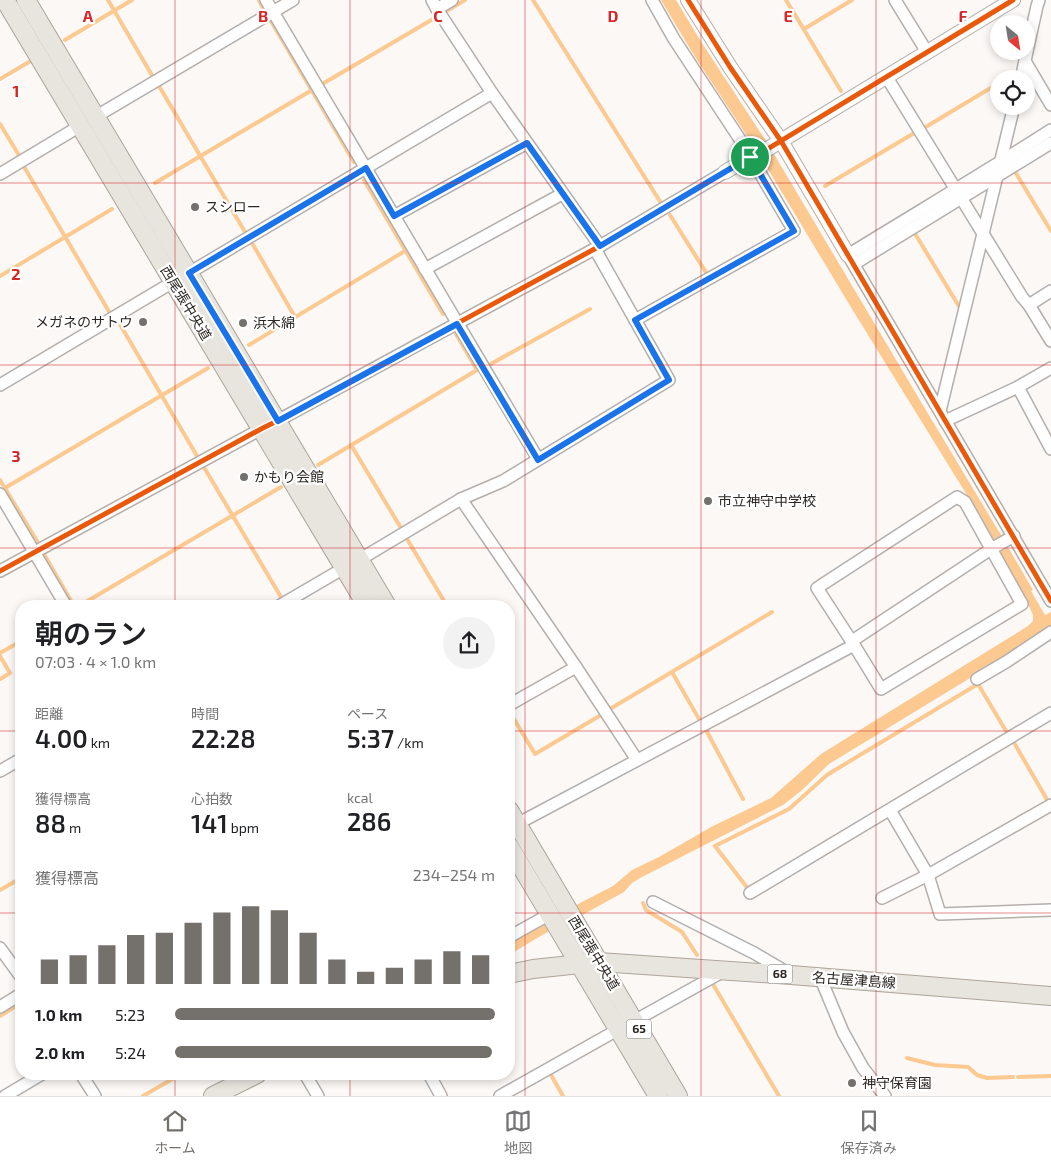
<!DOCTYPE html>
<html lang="ja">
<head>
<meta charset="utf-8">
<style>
	body { margin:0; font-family:"Exo 2","Noto Sans JP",sans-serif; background:#f2f2f2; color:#202124; height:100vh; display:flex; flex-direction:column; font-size:19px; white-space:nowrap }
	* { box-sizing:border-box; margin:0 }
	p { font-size:16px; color:#757577 }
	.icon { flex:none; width:28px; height:28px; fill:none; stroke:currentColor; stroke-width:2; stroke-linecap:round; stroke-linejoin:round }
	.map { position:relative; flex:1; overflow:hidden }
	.side { position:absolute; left:15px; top:600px; width:500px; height:480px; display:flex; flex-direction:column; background:#fff; border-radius:20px; box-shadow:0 2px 8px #0003 }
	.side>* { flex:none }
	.needle { width:32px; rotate:150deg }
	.buttons { position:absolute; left:990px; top:15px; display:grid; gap:10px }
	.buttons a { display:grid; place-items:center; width:45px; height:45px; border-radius:50%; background:#fff; box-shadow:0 2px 8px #0003; font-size:25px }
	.pin { position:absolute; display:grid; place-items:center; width:42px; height:42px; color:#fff; margin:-21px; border:2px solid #fff; border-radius:50%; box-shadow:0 1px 5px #0007 }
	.round { display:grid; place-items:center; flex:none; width:52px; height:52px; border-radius:26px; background:#f2f2f2 }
	.head { display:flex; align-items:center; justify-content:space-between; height:85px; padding:0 20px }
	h1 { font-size:28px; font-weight:600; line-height:38px }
	.stats { display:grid; grid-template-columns:repeat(3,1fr); gap:8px; height:85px; padding:5px 20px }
	.stats div { display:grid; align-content:center }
	.stats b { font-size:25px; font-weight:600 }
	.stats small { font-size:14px; font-weight:400 }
	.stats p { font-size:14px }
	.chart { height:140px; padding:10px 20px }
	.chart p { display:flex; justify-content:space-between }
	.chart svg { width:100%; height:90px; margin-top:5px; stroke:#74706c; stroke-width:6 }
	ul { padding:0 20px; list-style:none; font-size:16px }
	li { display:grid; grid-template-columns:80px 60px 1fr; align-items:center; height:38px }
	li i { height:12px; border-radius:6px; background:#74706c }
	.dock { display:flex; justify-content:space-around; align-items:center; height:70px; border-top:1px solid #e0e0e0; background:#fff; font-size:14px; color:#757577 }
	.dock a { display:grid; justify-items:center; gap:2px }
	.dock .current { color:#74706c }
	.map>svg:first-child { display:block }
	.water { fill:#fcc990 }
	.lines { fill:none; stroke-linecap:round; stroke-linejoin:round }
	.stream { stroke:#fcc990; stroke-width:4 }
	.minor-casing { stroke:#b4afac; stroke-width:14 }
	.tertiary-casing { stroke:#b4afac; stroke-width:16 }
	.primary-casing { stroke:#ada49a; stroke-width:20 }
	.minor { stroke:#fefefe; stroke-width:11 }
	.tertiary { stroke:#fefefe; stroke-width:14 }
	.primary { stroke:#e8e4de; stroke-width:18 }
	.cycleway-casing { stroke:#fff; stroke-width:8 }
	.cycleway { stroke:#e8590c; stroke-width:5 }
	.route-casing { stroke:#fff; stroke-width:10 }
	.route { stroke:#1a73e8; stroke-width:6 }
	.grid { fill:none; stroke:#d62828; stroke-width:1; stroke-opacity:0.55 }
	.poi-dot { fill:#74706c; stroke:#fff; stroke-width:2 }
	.labels { text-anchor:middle; stroke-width:4.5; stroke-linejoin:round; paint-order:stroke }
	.shield { fill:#fff; stroke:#6b6864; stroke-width:1 }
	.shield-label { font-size:12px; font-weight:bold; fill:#2c2722 }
	.poi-label { font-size:14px; fill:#2c2722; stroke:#fff; text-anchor:start }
	.street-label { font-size:14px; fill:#2c2722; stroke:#fff }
	.grid-label { font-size:16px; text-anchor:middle; font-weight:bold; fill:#d62828; stroke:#fff; stroke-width:4.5; stroke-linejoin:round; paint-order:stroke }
</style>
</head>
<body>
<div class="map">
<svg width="1051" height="1096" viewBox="0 0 1051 1096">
	<rect width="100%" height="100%" fill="#fbf8f5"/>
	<polygon class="water" points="661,0 676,0 700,40 768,144 924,407 1001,535 1033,590 1031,591 1045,615 1051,612 1051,626 1003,658 829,764 801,791 783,805 640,878 632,883 624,892 586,913 544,934 509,955 509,943 542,926 580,903 613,886 632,870 659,857 713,826 771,798 821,754 1028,626 1033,621 1033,615 1029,606 970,500 852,309 757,151 695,57"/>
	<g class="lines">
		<g class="stream">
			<polyline points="108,0 153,77"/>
			<polyline points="259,0 263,8"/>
			<polyline points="533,0 661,203"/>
			<polyline points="786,0 841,91"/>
			<polyline points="445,12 465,0"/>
			<polyline points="271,21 354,162"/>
			<polyline points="804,29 852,0"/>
			<polyline points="65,40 132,0"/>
			<polyline points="0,79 29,62"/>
			<polyline points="1006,79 1015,73"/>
			<polyline points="324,83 433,19"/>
			<polyline points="159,86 245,232"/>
			<polyline points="0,124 20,157"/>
			<polyline points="924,128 999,83"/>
			<polyline points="23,165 111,315"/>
			<polyline points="1014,170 1051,231"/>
			<polyline points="364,180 443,314"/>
			<polyline points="155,183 312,90"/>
			<polyline points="825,186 916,132"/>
			<polyline points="670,215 707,274"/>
			<polyline points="914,232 960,308"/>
			<polyline points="252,243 295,317"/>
			<polyline points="0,276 112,209"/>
			<polyline points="118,321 197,456"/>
			<polyline points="249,345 405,251"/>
			<polyline points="489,365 590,309"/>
			<polyline points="351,445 401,528"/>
			<polyline points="318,465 477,370 456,334"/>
			<polyline points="205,469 281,597"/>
			<polyline points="0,480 37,541"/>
			<polyline points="5,488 208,368"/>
			<polyline points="407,539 447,606"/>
			<polyline points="45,556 74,606"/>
			<polyline points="79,606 281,487"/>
			<polyline points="0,653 21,641"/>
			<polyline points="0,656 10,673 0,679"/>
			<polyline points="672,672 699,719"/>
			<polyline points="610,709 772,612"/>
			<polyline points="509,715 511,714 535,754 601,715"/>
			<polyline points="706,730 743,799"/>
			<polyline points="1013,741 1049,803"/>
			<polyline points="0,890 21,878"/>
			<polyline points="749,890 715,846 789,809 827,775 835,770 978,684 1009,736"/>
			<polyline points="643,903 646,910 682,932 697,955"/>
			<polyline points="714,986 779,1096"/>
			<polyline points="0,1016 21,1003"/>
			<polyline points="907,1058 935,1065 968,1067 977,1075 987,1078 1013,1077"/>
			<polyline points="551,1075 563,1096"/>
			<polyline points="1018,1077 1051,1076"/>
			<polyline points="143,1096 181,1074"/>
		</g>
		<defs>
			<g id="minor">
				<polyline points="266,0 538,459"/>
				<polyline points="432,0 437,9 492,93 600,246"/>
				<polyline points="895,0 927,52"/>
				<polyline points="437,9 452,0"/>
				<polyline points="1025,61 1051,105"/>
				<polyline points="886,76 1022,297 1029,305"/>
				<polyline points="1021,79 1037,6 1039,0"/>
				<polyline points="95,117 293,0"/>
				<path d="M1051,130c-67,43 -135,83 -203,125l203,346"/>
				<polyline points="0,174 80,126"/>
				<polyline points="394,216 527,143"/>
				<polyline points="854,264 1051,143"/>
				<polyline points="425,269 562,194"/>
				<polyline points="189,273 492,93"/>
				<polyline points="1051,291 1029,305 1051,341"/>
				<polyline points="635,320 794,231 743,144 674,39 652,0"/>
				<polyline points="0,385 173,282"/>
				<polyline points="1018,387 1051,449"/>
				<polyline points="940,411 1014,106"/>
				<polyline points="945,421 1018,387 1051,368"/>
				<polyline points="0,494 66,606"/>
				<polygon points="957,497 965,502 1022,604 881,689 854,645 817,588"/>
				<polyline points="461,499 576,667 637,760"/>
				<polyline points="359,560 461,499 503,481 669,380 595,249"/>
				<polyline points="0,571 261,429 277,421 600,246 725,172"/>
				<polyline points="279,606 344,568"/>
				<polyline points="852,641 991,549 1014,536"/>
				<polyline points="977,679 1006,662 1051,632"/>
				<polyline points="509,705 576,667"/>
				<polyline points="0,771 21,759"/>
				<polyline points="1051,805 928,875 940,914 1051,910"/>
				<polyline points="517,824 854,645"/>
				<polyline points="750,893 1051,713"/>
				<polyline points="882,898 928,875 890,810"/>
				<polyline points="653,902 754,953 788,973"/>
				<polyline points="509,937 550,914"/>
				<polyline points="0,948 21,977"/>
				<polyline points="820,977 843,1032 863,1068 885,1096"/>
				<polyline points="0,1007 21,994"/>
				<polyline points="634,1021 724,971"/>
				<polyline points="81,1074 95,1096"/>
				<polyline points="305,1074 318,1096"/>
				<polyline points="429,1074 441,1096"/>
				<polyline points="5,1096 42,1074"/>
				<polyline points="500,1096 619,1029"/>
			</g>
			<g id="tertiary">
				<polyline points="688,0 730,67 781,141 848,255"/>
				<polyline points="725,172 750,157 756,156 1013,0"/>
			</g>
			<g id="primary">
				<polyline points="5,0 367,606"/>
				<polyline points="26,0 387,606"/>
				<polyline points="509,810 678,1096"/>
				<polyline points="509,846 658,1096"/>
				<polyline points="509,974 533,969 599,962 791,975 1051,996"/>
				<polyline points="213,1096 257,1074"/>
			</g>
		</defs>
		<use href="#minor" class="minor-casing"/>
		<use href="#tertiary" class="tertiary-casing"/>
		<use href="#primary" class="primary-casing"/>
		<use href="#minor" class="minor"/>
		<use href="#tertiary" class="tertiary"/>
		<use href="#primary" class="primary"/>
		<defs>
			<g id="cycleway">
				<polyline points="688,0 730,67 781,141 1051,601"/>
				<polyline points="0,571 261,429 277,421 600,246 750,157 756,156 1013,0"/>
			</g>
		</defs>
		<use href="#cycleway" class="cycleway-casing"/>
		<use href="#cycleway" class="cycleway"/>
	</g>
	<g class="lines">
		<defs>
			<polygon id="route" points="527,143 600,246 750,157 794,231 635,320 669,380 538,460 457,324 278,421 189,273 366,168 394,216"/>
		</defs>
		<use href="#route" class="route-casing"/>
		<use href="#route" class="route"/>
	</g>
	<path class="grid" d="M175,0v606M350,0v606M525,0v1096M701,0v1096M876,0v1096M0,183h1051M0,365h1051M0,548h1051M0,731h21M509,731h542M0,913h21M509,913h542M175,1074v22M350,1074v22"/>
	<g class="poi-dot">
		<circle cx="195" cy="207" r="5"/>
		<circle cx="143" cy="322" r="5"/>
		<circle cx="243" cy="323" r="5"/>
		<circle cx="244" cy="477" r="5"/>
		<circle cx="708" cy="501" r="5"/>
		<circle cx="852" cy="1083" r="5"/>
	</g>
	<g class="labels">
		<g class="shield">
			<rect x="767.5" y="964.5" width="25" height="19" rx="4"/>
			<rect x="626.5" y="1019.5" width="25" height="19" rx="4"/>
		</g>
		<g class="shield-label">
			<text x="780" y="978">68</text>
			<text x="639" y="1033">65</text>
		</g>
		<g class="poi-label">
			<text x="205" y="212">スシロー</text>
			<text x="133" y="327" text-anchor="end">メガネのサトウ</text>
			<text x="253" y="328">浜木綿</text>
			<text x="254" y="482">かもり会館</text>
			<text x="718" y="506">市立神守中学校</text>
			<text x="862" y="1088">神守保育園</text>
		</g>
		<g class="street-label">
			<text transform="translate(186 303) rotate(59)" y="5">西尾張中央道</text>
			<text transform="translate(594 953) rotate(59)" y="5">西尾張中央道</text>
			<text transform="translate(854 980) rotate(4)" y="5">名古屋津島線</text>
		</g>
	</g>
	<g class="grid-label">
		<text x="88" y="22">A</text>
		<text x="263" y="22">B</text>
		<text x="438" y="22">C</text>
		<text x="613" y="22">D</text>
		<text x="788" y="22">E</text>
		<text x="963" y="22">F</text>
		<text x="16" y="97">1</text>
		<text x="16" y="280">2</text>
		<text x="16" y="462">3</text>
	</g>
</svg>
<div class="buttons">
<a><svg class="needle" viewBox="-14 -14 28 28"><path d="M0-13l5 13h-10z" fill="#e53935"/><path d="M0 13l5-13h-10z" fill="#757577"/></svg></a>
<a><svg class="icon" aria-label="locate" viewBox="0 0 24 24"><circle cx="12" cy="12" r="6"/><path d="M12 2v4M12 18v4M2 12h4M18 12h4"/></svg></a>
</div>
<div class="pin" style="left:750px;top:157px;background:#1e9e55"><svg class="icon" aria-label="arrive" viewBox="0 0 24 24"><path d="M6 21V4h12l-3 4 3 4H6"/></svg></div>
<section class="side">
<div class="head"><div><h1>朝のラン</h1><p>07:03 · 4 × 1.0 km</p></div><a class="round"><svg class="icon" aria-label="share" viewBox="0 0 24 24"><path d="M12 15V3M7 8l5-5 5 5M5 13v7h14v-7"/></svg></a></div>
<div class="stats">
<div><p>距離</p><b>4.00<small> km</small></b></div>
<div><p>時間</p><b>22:28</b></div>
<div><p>ペース</p><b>5:37<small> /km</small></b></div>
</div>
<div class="stats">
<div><p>獲得標高</p><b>88<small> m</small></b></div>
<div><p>心拍数</p><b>141<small> bpm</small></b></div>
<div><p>kcal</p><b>286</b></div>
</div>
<div class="chart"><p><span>獲得標高</span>234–254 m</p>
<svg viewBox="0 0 160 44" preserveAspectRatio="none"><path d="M5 44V32M15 44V30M25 44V25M35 44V20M45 44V19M55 44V14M65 44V9M75 44V6M85 44V8M95 44V19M105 44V32M115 44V38M125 44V36M135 44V32M145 44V28M155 44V30"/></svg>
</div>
<ul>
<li><b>1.0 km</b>5:23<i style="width:100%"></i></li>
<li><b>2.0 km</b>5:24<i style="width:99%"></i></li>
</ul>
</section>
</div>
<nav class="dock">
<a class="current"><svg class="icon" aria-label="home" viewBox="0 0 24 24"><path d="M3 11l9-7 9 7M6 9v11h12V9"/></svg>ホーム</a>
<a><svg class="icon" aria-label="map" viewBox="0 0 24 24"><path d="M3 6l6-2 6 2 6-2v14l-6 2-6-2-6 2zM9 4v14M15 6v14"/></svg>地図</a>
<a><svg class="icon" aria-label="saved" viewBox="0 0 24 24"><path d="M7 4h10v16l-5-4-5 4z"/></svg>保存済み</a>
</nav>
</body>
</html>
